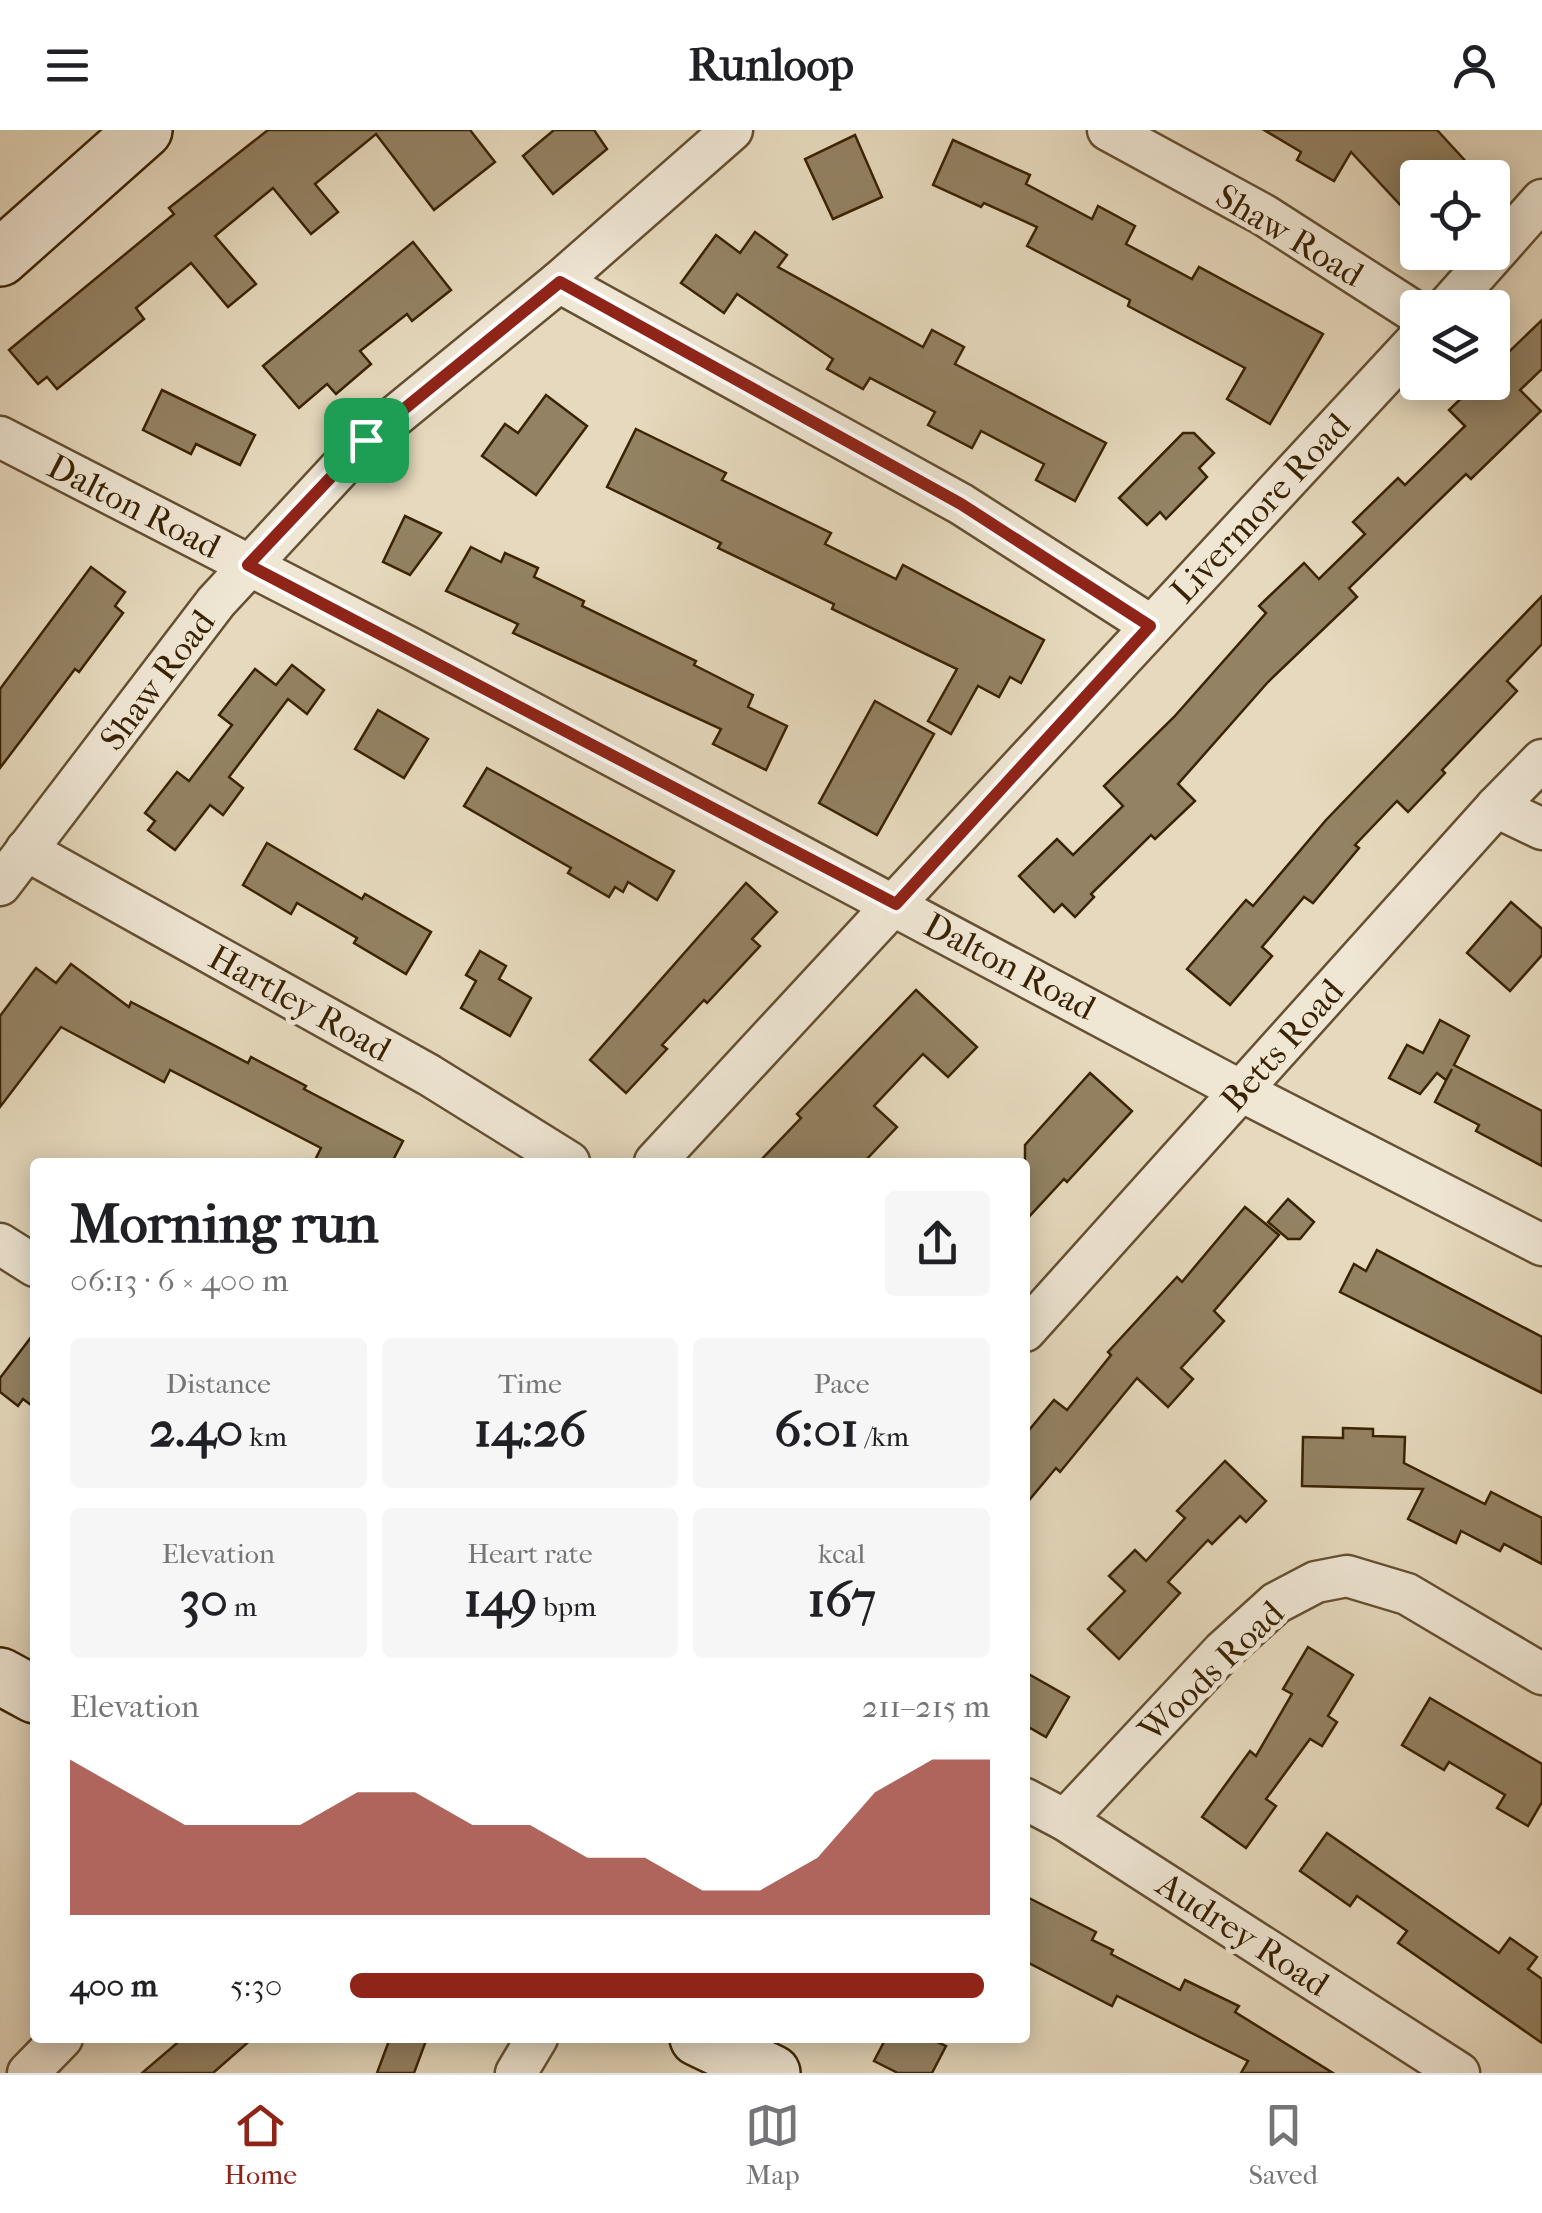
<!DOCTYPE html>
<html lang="en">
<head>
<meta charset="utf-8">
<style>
	body { margin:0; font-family:"IM FELL French Canon",serif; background:#f6f6f6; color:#202124; height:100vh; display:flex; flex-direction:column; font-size:38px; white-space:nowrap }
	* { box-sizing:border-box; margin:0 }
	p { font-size:32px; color:#757577 }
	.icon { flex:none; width:55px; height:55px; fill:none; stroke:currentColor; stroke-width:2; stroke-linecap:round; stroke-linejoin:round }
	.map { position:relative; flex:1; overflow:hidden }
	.details { position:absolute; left:30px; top:1028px; width:1000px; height:885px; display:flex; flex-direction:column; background:#fff; border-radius:10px; box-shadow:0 5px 25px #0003 }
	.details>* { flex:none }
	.controls { position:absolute; left:1400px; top:30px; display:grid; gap:20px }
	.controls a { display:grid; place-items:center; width:110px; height:110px; border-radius:10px; background:#fff; box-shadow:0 5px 25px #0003; font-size:50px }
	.pin { position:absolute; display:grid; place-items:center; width:85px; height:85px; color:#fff; margin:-42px; border-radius:20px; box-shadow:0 5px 15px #0006 }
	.round { display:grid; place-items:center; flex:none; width:105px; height:105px; border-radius:10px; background:#f6f6f6 }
	.headline { display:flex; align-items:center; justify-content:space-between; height:170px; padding:0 40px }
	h1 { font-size:55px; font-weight:800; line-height:75px }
	.stats { display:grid; grid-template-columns:repeat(3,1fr); gap:15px; height:170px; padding:10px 40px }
	.stats div { display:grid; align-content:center; border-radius:10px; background:#f6f6f6; text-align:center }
	.stats b { font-size:50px; font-weight:800 }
	.stats small { font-size:28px; font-weight:400 }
	.stats p { font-size:28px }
	.chart { height:280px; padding:20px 40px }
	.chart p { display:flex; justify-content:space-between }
	.chart svg { width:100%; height:180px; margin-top:10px; fill:#8f2418; opacity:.7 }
	ul { padding:0 40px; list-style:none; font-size:32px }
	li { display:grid; grid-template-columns:160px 120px 1fr; align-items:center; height:75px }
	li i { height:25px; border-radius:12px; background:#8f2418 }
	header { display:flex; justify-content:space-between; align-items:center; height:130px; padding:0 40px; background:#fff; font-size:45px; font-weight:800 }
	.tabs { display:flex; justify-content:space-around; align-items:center; height:140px; border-top:2px solid #e0e0e0; background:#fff; font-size:28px; color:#757577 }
	.tabs a { display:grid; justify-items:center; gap:5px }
	.tabs .on { color:#8f2418 }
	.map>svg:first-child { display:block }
	.building { fill:#938263; stroke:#3a2302; stroke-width:2.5 }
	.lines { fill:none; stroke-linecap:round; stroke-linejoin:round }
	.street-casing { stroke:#655031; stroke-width:45 }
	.secondary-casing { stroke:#3a2302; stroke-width:60 }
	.street { stroke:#efe6d4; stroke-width:40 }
	.secondary { stroke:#efe6d4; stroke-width:55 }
	.route-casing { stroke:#fff; stroke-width:20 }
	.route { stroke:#8f2418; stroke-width:12 }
	.labels { text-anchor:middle; stroke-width:10; stroke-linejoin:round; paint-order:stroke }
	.street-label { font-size:35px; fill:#3a2302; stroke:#efe6d4 }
</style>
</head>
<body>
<header><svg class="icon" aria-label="menu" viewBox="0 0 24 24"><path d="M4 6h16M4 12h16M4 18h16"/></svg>Runloop<svg class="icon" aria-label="person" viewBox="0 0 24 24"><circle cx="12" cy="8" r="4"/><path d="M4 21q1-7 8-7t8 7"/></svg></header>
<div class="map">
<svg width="1542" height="1943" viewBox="0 0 1542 1943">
	<rect width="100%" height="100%" fill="#e6d9bd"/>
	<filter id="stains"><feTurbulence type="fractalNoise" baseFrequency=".002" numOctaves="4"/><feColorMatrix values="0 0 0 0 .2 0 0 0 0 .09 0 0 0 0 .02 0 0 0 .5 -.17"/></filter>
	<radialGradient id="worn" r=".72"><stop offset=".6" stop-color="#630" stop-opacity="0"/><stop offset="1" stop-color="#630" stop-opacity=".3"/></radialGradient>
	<g class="building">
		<polygon points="268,0 470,0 495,32 434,80 376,4 315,54 338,82 311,104 273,58 215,106 256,154 228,177 191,133 136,178 144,189 57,259 47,247 38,254 9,220 174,84 169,78"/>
		<polygon points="554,0 594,0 607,19 553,64 523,26"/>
		<polygon points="1264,0 1437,0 1481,48 1418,48 1418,94 1351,22 1334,51 1297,30 1301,22"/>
		<polygon points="855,5 882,67 833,89 805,29"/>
		<polygon points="953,10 1030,45 1026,54 1092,89 1098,76 1135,96 1126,114 1192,149 1199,137 1323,204 1270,294 1227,269 1245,238 1128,176 1130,170 1027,116 1037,97 984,73 981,77 933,55"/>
		<polygon points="755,102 787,125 778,137 923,217 932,200 964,217 955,234 1106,313 1075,371 1036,350 1044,334 981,301 972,318 928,295 935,282 870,248 863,259 827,239 833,229 737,164 724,183 681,153 716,105 740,123"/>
		<polygon points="413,112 451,160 412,191 407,184 360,221 371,234 336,264 327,254 299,278 263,236"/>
		<polygon points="1542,190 1542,239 1520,260 1541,281 1471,349 1466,344 1349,458 1357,467 1268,552 1178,654 1195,671 1155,709 1151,705 1091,764 1094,767 1075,787 1062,774 1054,782 1019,746 1057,709 1073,725 1123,676 1104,656 1174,587 1266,483 1259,476 1304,433 1319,449 1365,404 1353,392 1398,348 1405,355 1465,296 1449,280 1478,252 1492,252 1492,238"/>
		<polygon points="162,260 255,305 240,335 196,314 191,324 143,300"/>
		<polygon points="546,265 587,296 536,365 482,326 505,294 518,303"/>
		<polygon points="636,299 726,343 722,350 831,403 825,414 896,449 903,435 1044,510 1021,553 1010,547 999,567 978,556 951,604 928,591 957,539 832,479 834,474 718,418 721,413 607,357"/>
		<polygon points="1183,303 1194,303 1214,323 1199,338 1207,347 1166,389 1160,382 1147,395 1119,368"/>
		<polygon points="405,386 441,403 410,445 383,432"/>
		<polygon points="471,417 501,432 505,423 538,438 534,447 584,471 582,476 696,531 694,535 753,565 748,577 787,596 766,640 713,614 721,599 513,503 518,494 446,461"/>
		<polygon points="91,437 125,462 115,476 123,483 79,542 75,539 0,638 0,559"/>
		<polygon points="1542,466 1542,514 1507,551 1517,561 1442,640 1445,643 1408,682 1397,671 1355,715 1359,718 1313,773 1304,767 1262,817 1272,826 1230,875 1187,839 1246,770 1253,776 1326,690"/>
		<polygon points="292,535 324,560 307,584 288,569 229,647 243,658 223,685 210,675 175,720 148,700 155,691 145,683 177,642 189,651 232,595 219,585 255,539 276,555"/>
		<polygon points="875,571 934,604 877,705 819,673"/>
		<polygon points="378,580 428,609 404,648 355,619"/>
		<polygon points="487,638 674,741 657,770 628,752 623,762 615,757 609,767 568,743 571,738 464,676"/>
		<polygon points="267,713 362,769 365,764 431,802 406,844 354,813 357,808 297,773 291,784 243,755"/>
		<polygon points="746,753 777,782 752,809 760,816 707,873 704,870 662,915 667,919 626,963 590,930"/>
		<polygon points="1511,772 1542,799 1542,825 1510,861 1467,823"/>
		<polygon points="480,821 506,836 499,849 531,868 510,906 461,878 476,851 466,845"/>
		<polygon points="71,834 129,877 131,872 248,933 251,927 306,956 304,959 403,1011 392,1032 314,1032 321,1018 170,940 164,952 61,897 0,977 0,886 36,838 56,853"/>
		<polygon points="916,860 977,917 948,947 923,924 874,976 897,997 864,1032 759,1032 801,988 797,984"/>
		<polygon points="1440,890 1469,906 1454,935 1542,981 1542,1036 1476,1001 1479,995 1435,972 1452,939 1446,950 1437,943 1420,964 1389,948 1407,915 1423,923"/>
		<polygon points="1090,943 1132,981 1067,1052 1064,1049 1025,1091 1025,1015"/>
		<polygon points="1288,1069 1314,1092 1300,1109 1288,1109 1268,1092"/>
		<polygon points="1245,1077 1279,1105 1214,1181 1224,1191 1181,1238 1193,1249 1168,1277 1137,1248 1060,1342 1056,1338 1025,1375 1025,1305 1054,1270 1067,1280 1111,1225 1108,1222 1177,1147 1182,1152"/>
		<polygon points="1377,1120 1542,1207 1542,1263 1340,1162 1354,1134 1366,1141"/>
		<polygon points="35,1202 35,1278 23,1269 18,1276 0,1262 0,1248"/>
		<polygon points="1343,1298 1373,1299 1373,1306 1405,1307 1404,1333 1485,1374 1491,1362 1542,1388 1542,1434 1504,1414 1500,1421 1461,1401 1456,1413 1408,1389 1423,1359 1302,1356 1303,1307 1343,1308"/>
		<polygon points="1225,1331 1266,1371 1246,1392 1240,1386 1212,1414 1208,1410 1168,1452 1180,1463 1119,1529 1088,1499 1125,1461 1109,1446 1135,1420 1146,1431 1185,1388 1177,1381"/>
		<polygon points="1308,1517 1353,1545 1328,1586 1337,1592 1322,1616 1310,1609 1266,1669 1276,1676 1246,1718 1202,1687 1250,1621 1256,1626 1292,1564 1283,1559"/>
		<polygon points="1025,1542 1069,1567 1046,1607 1025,1595"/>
		<polygon points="1430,1568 1542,1634 1542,1672 1528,1696 1497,1678 1505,1665 1449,1632 1444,1640 1402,1615"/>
		<polygon points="1327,1703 1499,1823 1510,1808 1537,1827 1528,1839 1542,1849 1542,1913 1398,1813 1407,1801 1357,1766 1350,1776 1300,1741"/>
		<polygon points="1025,1766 1096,1802 1092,1810 1113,1820 1111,1824 1180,1860 1185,1850 1239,1876 1235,1882 1333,1943 1241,1943 1248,1931 1117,1866 1112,1876 1025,1831"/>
		<polygon points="183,1908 253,1908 213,1943 142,1943"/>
		<polygon points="390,1908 427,1908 414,1943 377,1943"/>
		<polygon points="886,1908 929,1908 946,1916 932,1943 898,1943 874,1931"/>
	</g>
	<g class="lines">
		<defs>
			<g id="street">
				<polyline points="1108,0 1264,85 1418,184"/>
				<polyline points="559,152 961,374 1150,495"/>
				<polyline points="1446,178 1542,70"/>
				<polyline points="0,307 412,519 1241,961 1542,1115"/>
				<polyline points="1496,677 1542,699"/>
				<polyline points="26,720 429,945 569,1032"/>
				<polyline points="0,755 216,472 366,310 559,152 732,0"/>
				<polyline points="655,1032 1418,209"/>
				<polyline points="0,1114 35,1136"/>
				<polyline points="1025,1201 1496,677 1542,630"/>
				<polyline points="1025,1669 1065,1690 1459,1943"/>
				<polyline points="1065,1690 1223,1521 1276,1473 1316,1452 1347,1446 1407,1464 1542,1544"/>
				<polyline points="28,1943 62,1908"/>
				<polyline points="516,1943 537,1908"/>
			</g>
			<g id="secondary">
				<polyline points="0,128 144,0"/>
				<polyline points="0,1546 35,1565"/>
				<polyline points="698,1908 772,1943"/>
			</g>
		</defs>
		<use href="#street" class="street-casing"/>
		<use href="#secondary" class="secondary-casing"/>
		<use href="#street" class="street"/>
		<use href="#secondary" class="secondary"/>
	</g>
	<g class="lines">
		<defs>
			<polygon id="route" points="560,152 961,374 1150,496 896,774 248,435 366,310"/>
		</defs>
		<use href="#route" class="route-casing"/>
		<use href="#route" class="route"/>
	</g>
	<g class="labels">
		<g class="street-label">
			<text transform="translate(1290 105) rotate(31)" y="12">Shaw Road</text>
			<text transform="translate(134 376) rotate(27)" y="12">Dalton Road</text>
			<text transform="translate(1260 378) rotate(-47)" y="12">Livermore Road</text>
			<text transform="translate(157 550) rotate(-53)" y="12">Shaw Road</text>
			<text transform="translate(1010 836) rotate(28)" y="12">Dalton Road</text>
			<text transform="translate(300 873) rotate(29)" y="12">Hartley Road</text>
			<text transform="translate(1282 915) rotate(-48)" y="12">Betts Road</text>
			<text transform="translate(1211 1541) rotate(-44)" y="12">Woods Road</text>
			<text transform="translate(1243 1804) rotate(33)" y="12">Audrey Road</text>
		</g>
	</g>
	<rect width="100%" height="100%" filter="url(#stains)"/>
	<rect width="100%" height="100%" fill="url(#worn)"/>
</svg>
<div class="controls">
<a><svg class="icon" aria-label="locate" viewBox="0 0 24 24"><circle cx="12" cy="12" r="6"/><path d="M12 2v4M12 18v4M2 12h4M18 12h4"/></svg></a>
<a><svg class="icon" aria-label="layers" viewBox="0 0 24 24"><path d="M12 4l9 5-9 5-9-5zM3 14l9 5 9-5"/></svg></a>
</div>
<div class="pin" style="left:366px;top:310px;background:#1e9e55"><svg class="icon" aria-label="arrive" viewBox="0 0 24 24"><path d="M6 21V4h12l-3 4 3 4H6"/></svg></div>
<section class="details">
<div class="headline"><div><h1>Morning run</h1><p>06:13 · 6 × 400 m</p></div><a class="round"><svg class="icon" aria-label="share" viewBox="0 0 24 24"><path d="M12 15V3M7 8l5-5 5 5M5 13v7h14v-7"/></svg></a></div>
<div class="stats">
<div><p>Distance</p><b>2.40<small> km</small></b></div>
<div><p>Time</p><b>14:26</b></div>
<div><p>Pace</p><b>6:01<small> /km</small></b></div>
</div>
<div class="stats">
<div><p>Elevation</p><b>30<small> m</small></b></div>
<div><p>Heart rate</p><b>149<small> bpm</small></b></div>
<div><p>kcal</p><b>167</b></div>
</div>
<div class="chart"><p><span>Elevation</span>211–215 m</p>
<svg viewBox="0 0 160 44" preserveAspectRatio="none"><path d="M0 44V6L10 14L20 22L30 22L40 22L50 14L60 14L70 22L80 22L90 30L100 30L110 38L120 38L130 30L140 14L150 6L160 6V44z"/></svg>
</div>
<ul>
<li><b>400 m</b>5:30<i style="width:99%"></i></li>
</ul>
</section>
</div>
<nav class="tabs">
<a class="on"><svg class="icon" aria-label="home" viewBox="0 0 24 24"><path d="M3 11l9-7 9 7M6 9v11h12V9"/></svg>Home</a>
<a><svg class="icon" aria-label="map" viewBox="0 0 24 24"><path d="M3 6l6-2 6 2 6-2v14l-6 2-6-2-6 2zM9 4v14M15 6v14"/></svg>Map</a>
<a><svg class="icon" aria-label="saved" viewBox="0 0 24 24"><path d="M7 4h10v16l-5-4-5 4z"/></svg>Saved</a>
</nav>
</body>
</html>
